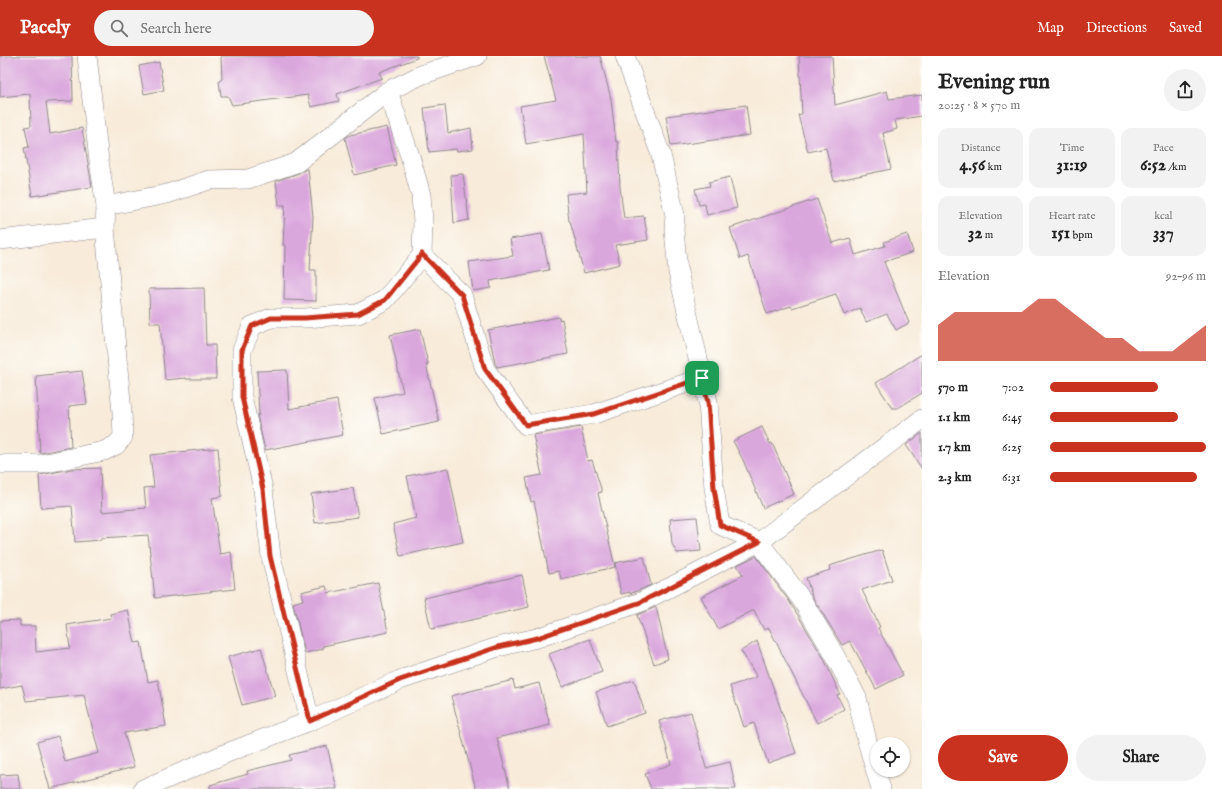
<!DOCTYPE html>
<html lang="en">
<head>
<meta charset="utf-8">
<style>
	body { margin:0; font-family:"IM FELL English",serif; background:#f2f2f2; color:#222; height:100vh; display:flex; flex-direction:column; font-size:15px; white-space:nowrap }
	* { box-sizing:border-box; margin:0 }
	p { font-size:13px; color:#767676 }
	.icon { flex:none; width:22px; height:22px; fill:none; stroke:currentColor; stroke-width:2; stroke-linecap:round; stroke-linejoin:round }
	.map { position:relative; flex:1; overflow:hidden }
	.drawer { display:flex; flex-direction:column; background:#fff; width:300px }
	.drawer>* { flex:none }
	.fabs { position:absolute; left:870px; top:681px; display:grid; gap:8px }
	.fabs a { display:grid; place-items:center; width:40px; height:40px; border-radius:50%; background:#fff; box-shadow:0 1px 3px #0004; font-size:20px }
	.pin { position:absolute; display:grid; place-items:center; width:34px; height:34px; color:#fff; margin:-17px; border-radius:8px; box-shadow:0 2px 6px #0006 }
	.round { display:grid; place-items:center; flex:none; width:42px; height:42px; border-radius:21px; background:#f2f2f2 }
	.summary { display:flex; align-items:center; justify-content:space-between; height:68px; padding:0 16px }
	h1 { font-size:22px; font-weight:700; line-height:30px }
	.metrics { display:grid; grid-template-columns:repeat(3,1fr); gap:6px; height:68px; padding:4px 16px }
	.metrics div { display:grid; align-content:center; border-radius:10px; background:#f2f2f2; text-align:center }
	.metrics b { font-size:17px; font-weight:700 }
	.metrics small { font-size:11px; font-weight:400 }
	.metrics p { font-size:11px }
	.chart { height:112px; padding:8px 16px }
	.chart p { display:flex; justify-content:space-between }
	.chart svg { width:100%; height:72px; margin-top:4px; fill:#c8321e; opacity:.7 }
	.cta { display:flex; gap:8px; margin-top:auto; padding:8px 16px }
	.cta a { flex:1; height:46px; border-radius:24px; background:#c8321e; color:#fff; font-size:16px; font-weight:700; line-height:46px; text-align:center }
	.cta a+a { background:#f2f2f2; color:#222 }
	ul { padding:0 16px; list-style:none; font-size:13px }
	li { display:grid; grid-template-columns:64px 48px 1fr; align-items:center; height:30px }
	li i { height:10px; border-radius:5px; background:#c8321e }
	header { display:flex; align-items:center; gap:24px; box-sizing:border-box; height:56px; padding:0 20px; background:#c8321e; color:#fff }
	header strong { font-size:19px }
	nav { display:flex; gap:22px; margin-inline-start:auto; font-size:14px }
	.search { width:280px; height:36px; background:#f2f2f2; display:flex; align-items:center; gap:10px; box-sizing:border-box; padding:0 14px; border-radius:22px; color:#767676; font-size:15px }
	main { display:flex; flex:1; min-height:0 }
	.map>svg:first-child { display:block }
	.building { fill:#daa7dd }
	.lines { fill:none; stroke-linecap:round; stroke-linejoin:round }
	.minor-casing { stroke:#8d868a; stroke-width:20 }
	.minor { stroke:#fff; stroke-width:19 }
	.route-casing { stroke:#fff; stroke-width:8 }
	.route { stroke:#c8321e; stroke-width:5 }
</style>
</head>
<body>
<header>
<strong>Pacely</strong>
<div class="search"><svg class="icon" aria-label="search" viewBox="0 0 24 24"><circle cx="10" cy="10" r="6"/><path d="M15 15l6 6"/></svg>Search here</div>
<nav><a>Map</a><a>Directions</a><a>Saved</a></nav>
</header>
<main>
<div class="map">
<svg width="922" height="733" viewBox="0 0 922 733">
	<rect width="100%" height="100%" fill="#fdfcf7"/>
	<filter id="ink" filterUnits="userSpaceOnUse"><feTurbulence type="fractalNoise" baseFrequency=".025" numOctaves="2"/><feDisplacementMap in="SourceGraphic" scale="8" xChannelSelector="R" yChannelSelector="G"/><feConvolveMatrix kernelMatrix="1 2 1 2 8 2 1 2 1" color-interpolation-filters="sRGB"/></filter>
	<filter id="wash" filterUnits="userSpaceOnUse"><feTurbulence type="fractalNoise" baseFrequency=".012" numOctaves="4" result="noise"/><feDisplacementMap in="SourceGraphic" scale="16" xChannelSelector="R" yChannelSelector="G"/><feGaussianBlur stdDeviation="0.9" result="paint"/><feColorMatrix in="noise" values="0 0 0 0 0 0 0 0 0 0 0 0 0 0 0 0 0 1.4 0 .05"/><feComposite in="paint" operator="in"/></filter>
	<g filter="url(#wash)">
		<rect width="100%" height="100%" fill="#f8ebd9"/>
		<g id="blocks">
			<g class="building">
				<polygon points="0,0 72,0 73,45 46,46 50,78 82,72 92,131 32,140 24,92 29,91 25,71 31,70 30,38 0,41"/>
				<polygon points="221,0 417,0 417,2 379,16 382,22 337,38 339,45 311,51 308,39 232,49 228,40 221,40 219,25 222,23"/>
				<polygon points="544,0 600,0 611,43 616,86 618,86 620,132 624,162 644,160 648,184 615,189 620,208 584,217 570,165 569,165 566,138 587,136 584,78 526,88 520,50 556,44"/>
				<polygon points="799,0 832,0 835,49 887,35 889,43 922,39 922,60 895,64 897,73 883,77 891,113 834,125 826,92 808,96 798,59 802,58"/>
				<polygon points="159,6 164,34 144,38 139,10"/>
				<polygon points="445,49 448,77 471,72 473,93 457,95 456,93 429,96 424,52"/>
				<polygon points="746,49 750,79 671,90 666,60"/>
				<polygon points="387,71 396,109 354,119 345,82 350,79"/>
				<polygon points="306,113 308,113 313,161 310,214 316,214 316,245 284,244 285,189 283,189 285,149 279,149 276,125 299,117"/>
				<polygon points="463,118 469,164 454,167 451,119"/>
				<polygon points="730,121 737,152 707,159 705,148 699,149 695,133 710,130 709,126"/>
				<polygon points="817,143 832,187 850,182 855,199 885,190 884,186 907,178 913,196 884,206 909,267 896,274 887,258 866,266 860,252 844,259 836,238 792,252 791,250 767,258 748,200 740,203 730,172"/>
				<polygon points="542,178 549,214 490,225 491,232 473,235 469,206 513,200 510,183"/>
				<polygon points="204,232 206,289 215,289 216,323 186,323 186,322 165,324 160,267 150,267 149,233"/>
				<polygon points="559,261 559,264 562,263 568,298 497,311 495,307 488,274"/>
				<polygon points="420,273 428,308 426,308 439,366 383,378 375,342 403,336 390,279"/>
				<polygon points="922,298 922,337 898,352 892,352 876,327"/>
				<polygon points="287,314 289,353 337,344 343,379 265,394 257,359 259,359 257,315"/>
				<polygon points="82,315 87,348 69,350 71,391 40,397 36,320"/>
				<polygon points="581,371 588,405 592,404 602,436 598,437 615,511 561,523 559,515 549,517 534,445 531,446 526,422 542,419 533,379"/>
				<polygon points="762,371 770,388 772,387 794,438 763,452 743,404 733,385"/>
				<polygon points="922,377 922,413 906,389"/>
				<polygon points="218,392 222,440 212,442 220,498 231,496 235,533 155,542 148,479 101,482 101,484 75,486 72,450 41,452 39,419 72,413 100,412 102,456 146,452 144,432 154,431 150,399"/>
				<polygon points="448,412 463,486 400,500 393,468 416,462 407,420"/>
				<polygon points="353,432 358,461 315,467 311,438"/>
				<polygon points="697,461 701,495 677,497 672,488 670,463"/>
				<polygon points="882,494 892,524 862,534 880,571 878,572 903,619 876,633 850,585 842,589 812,540 806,522 830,514 829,510"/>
				<polygon points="756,500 789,545 799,561 824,603 840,638 837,639 844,653 817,667 769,572 764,574 754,554 718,573 701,541 743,519 737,509"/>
				<polygon points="644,501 651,529 630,538 630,536 621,538 615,507"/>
				<polygon points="522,519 529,551 431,573 424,542"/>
				<polygon points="378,527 388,576 323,590 323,593 305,597 293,547 303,544 301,536 326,530 328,537"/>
				<polygon points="656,551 668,603 654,608 637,559"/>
				<polygon points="128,554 135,587 141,586 148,626 158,624 166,670 124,677 134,711 50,733 37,686 58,680 65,706 99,697 84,639 26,645 22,629 0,633 0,565 20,564 20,570 35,570 36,596 70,592 67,569 111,562 110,558"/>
				<polygon points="590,583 602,616 562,631 549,598"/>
				<polygon points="757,585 796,697 768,707 754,667 744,671 730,630 757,621 741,595"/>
				<polygon points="261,592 275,640 242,649 228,601"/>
				<polygon points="513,624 515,633 539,627 550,669 497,682 510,733 476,733 451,640"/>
				<polygon points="634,624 645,657 607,670 596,636"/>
				<polygon points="691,656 706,712 730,706 736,733 651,733 645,718 671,708 659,665"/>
				<polygon points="327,690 337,733 211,733 210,729 248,718 247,715 291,704 289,699"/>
				<polygon points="18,718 20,733 0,733 0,719"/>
			</g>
		</g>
	</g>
	<g filter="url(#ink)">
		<use href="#blocks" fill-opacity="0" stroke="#8d868a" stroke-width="1"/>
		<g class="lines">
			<defs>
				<g id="minor">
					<polyline points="87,0 99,105 106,150"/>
					<polyline points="625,0 661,99 675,159 674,174 678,216 708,346 714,432 720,469 759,486 802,544 834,598 857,642 867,685 881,733"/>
					<polyline points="0,184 105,172 106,150 167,138 209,124 248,123 296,107 388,35 421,19 477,0"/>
					<polyline points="422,199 462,239 485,313 526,369 594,358 702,322"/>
					<polyline points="0,408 42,408 104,395 116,389 123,381 122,356 105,172"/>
					<polyline points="310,665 271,500 263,433 242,341 242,294 252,270 271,262 305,262 358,258 385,244 422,199 423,166 421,139 410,100 388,35"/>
					<polyline points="143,733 227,697 310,665 400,624 498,591 537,582 641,546 759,486 922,363"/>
				</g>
			</defs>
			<use href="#minor" class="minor-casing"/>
			<use href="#minor" class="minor"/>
		</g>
	</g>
	<g class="lines" filter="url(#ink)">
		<defs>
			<polygon id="route" points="422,198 462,239 485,313 526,369 594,358 702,322 708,346 714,432 720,469 759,486 641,546 537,582 498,591 400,624 310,665 270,500 263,433 242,341 242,294 252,270 271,262 305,262 358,258 385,244"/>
		</defs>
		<use href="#route" class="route-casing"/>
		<use href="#route" class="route"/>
	</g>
</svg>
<div class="fabs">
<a><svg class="icon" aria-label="locate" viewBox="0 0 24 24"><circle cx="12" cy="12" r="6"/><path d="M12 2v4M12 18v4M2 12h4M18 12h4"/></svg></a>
</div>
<div class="pin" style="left:702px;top:322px;background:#1e9e55"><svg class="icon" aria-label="arrive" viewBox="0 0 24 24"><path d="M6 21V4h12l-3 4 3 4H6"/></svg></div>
</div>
<section class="drawer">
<div class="summary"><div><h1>Evening run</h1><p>20:25 · 8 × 570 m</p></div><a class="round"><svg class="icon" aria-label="share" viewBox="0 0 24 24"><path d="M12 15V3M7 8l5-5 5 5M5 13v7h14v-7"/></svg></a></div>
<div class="metrics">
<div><p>Distance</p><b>4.56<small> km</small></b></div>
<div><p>Time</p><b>31:19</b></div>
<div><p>Pace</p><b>6:52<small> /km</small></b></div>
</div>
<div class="metrics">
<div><p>Elevation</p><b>32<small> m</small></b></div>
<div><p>Heart rate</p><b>151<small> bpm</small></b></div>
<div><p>kcal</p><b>337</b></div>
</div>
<div class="chart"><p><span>Elevation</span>92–96 m</p>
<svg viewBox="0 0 160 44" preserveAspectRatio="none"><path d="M0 44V22L10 14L20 14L30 14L40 14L50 14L60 6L70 6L80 14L90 22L100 30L110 30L120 38L130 38L140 38L150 30L160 22V44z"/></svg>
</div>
<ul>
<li><b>570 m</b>7:02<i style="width:69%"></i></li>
<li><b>1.1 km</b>6:45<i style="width:82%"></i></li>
<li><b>1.7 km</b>6:25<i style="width:100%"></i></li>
<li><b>2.3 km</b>6:31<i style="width:94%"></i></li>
</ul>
<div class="cta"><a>Save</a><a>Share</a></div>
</section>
</main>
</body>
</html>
